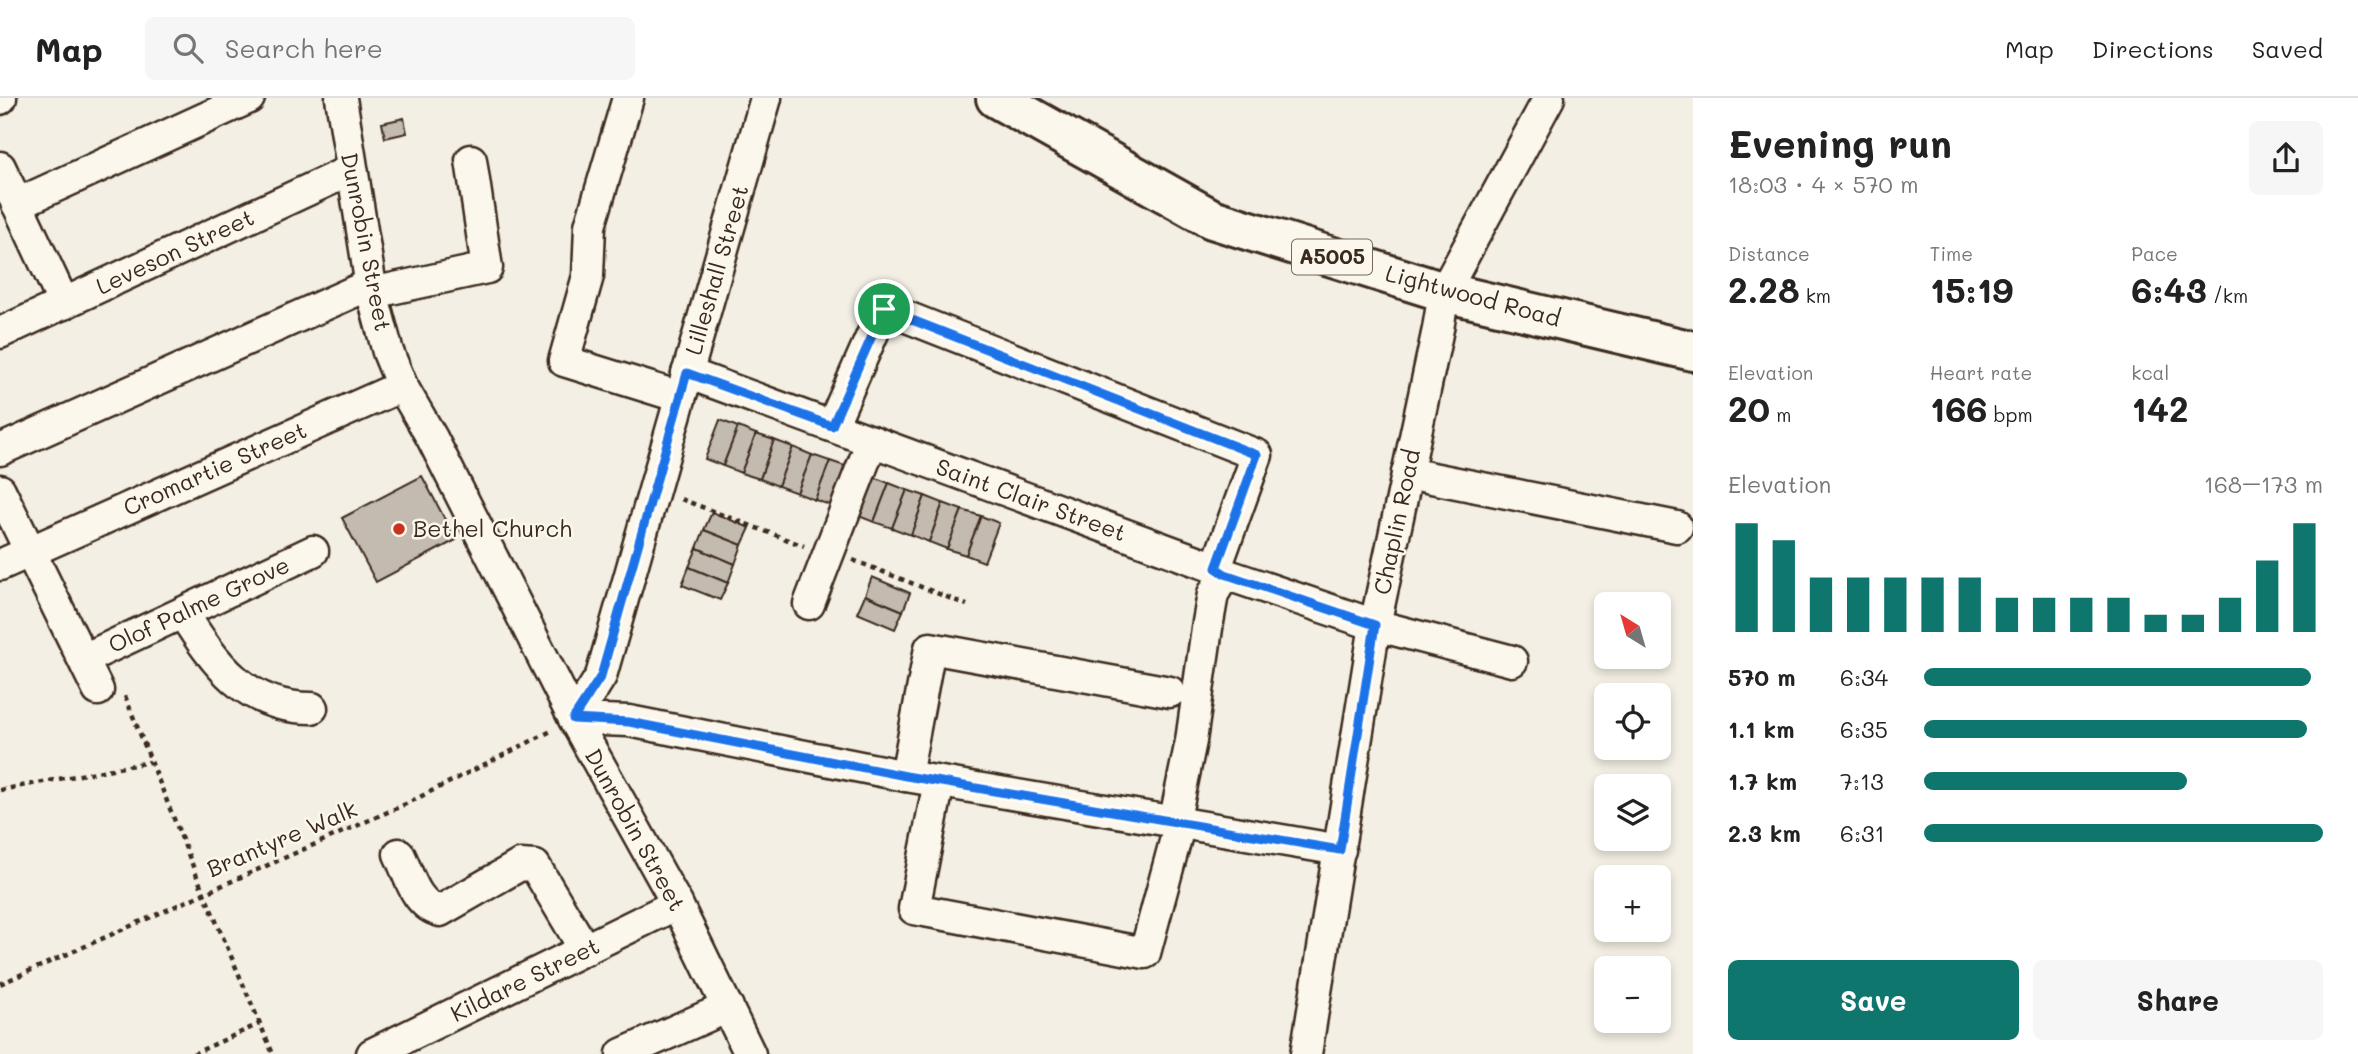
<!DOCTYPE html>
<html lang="en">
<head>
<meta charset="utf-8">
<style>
	body { margin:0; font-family:Mali,sans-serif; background:#f6f6f6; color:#222; height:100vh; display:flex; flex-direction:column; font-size:26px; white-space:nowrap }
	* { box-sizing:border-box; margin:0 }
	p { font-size:23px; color:#767676 }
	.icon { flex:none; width:38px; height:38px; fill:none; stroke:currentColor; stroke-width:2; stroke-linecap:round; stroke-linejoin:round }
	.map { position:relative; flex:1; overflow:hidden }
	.sheet { display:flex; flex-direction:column; background:#fff; width:665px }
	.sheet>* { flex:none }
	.needle { width:46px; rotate:323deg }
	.buttons { position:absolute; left:1594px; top:494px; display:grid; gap:14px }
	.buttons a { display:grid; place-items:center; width:77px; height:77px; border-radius:10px; background:#fff; box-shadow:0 4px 10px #0003; font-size:35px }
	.pin { position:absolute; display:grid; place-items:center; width:60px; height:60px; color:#fff; margin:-30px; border:4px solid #fff; border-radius:50%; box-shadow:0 2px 7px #0007 }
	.round { display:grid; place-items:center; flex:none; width:74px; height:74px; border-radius:10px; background:#f6f6f6 }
	.overview { display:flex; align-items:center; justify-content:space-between; height:119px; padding:0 35px }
	h1 { font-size:38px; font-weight:800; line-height:52px }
	.stats { display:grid; grid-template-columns:repeat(3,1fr); gap:10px; height:119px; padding:7px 35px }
	.stats div { display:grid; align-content:center }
	.stats b { font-size:35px; font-weight:800 }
	.stats small { font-size:19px; font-weight:400 }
	.stats p { font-size:19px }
	.chart { height:196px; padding:14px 35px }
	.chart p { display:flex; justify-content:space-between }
	.chart svg { width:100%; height:126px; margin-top:7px; stroke:#0f766e; stroke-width:6 }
	.button { display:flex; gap:14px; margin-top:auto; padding:14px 35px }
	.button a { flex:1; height:80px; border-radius:10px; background:#0f766e; color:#fff; font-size:28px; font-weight:800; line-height:80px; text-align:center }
	.button a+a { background:#f6f6f6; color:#222 }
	ul { padding:0 35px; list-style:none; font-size:23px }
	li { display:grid; grid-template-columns:112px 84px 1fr; align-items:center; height:52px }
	li i { height:18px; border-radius:9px; background:#0f766e }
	header { display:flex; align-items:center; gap:42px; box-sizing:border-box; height:98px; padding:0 35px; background:#fff; border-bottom:2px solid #e0e0e0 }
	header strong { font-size:33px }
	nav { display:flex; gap:38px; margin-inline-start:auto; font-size:24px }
	.search { width:490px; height:63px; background:#f6f6f6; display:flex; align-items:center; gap:18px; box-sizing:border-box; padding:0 24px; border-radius:10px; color:#767676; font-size:26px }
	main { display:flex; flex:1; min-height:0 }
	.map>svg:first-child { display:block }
	.building { fill:#c3bbb0; stroke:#3b2a1e; stroke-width:2 }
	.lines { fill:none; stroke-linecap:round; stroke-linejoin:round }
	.minor-casing { stroke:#3b2a1e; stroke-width:35 }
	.major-casing { stroke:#3b2a1e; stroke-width:44 }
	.path { stroke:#3b2a1e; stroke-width:4.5; stroke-dasharray:5 5; stroke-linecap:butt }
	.minor { stroke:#fbf7ec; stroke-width:30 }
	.major { stroke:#fbf7ec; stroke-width:38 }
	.route-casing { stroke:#fff; stroke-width:14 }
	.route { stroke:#1a73e8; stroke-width:9 }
	.poi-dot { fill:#c8321e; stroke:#fbf7ec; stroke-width:2.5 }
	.labels { text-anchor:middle; stroke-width:5; stroke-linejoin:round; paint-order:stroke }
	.shield { fill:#fbf7ec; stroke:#75685c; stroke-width:2 }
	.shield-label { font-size:21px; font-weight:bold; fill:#3b2a1e }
	.street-label { font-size:23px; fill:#3b2a1e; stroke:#fbf7ec }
	.poi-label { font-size:23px; fill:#3b2a1e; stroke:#fbf7ec; text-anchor:start }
</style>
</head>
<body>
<header>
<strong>Map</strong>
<div class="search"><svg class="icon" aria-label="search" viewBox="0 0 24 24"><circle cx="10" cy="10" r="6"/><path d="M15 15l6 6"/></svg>Search here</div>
<nav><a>Map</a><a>Directions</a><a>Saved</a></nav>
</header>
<main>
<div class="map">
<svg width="1693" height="956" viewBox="0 0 1693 956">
	<rect width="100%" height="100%" fill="#f3efe4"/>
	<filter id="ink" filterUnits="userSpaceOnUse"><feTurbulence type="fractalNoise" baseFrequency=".0143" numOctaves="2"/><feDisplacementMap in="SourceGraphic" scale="14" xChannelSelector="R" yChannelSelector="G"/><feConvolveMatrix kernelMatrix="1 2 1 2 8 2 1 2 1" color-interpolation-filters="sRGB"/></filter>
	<g filter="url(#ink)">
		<g class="building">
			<polygon points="404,20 407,35 385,40 382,25"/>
			<polygon points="720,322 738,329 723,368 705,361"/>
			<polygon points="738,329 756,336 741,375 723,368"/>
			<polygon points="756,336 774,342 760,381 741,375"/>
			<polygon points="774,342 793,349 778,388 760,381"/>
			<polygon points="793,349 812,357 797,395 778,388"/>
			<polygon points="812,357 830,363 815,402 797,395"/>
			<polygon points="830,363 848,369 833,408 815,402"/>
			<polygon points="422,378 456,442 376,484 342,420"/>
			<polygon points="871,378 889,385 874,424 856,417"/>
			<polygon points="889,385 907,392 892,430 874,424"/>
			<polygon points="907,392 925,398 911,437 892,430"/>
			<polygon points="925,398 943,405 929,444 911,437"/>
			<polygon points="943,405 962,412 947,451 929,444"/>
			<polygon points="962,412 981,418 966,457 947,451"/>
			<polygon points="712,414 750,430 742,447 704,432"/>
			<polygon points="981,418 999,425 984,464 966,457"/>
			<polygon points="704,432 742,447 735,466 697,450"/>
			<polygon points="697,450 735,466 728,485 689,469"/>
			<polygon points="689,469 728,485 720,502 682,487"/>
			<polygon points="872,479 910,495 903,513 865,497"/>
			<polygon points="865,497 903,513 895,531 857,515"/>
		</g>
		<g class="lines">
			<defs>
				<g id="minor">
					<polyline points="341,0 372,195 388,254 402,288 432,340 574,621 677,806 750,956"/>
					<polyline points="628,0 590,128 588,178 564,263 680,299"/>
					<polyline points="766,0 601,578 574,621 629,623 906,678 1340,752"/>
					<polyline points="0,1 1,0"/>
					<polyline points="0,69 64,206"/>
					<polyline points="17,106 249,0"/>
					<polyline points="372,195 487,170 471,62"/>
					<polyline points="0,235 351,72"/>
					<polyline points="687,275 1216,470 1225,476 1375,527 1512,563"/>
					<polyline points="832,328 884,210 1257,357 1216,470"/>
					<polyline points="0,352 371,186"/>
					<polyline points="1407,375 1677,429"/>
					<polyline points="0,392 98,592"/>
					<polyline points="0,467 402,288"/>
					<polyline points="809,506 872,343"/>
					<path d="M183,515c32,51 63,95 129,95"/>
					<polyline points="84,561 313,453"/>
					<polyline points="906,678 930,550 1170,594"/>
					<polyline points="939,684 914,811 1145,855 1180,725 1177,711 1191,643 1207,530 1213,496 1225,476"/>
					<path d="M399,756c10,20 16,51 41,57l80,-46 15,1 50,84"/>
					<polyline points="372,956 677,806"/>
					<polyline points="622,956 728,909"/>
					<polyline points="1306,956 1375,527 1438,231 1444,194 1549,0"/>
				</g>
				<polyline id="major" points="996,0 1212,121 1444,194 1693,253"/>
			</defs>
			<use href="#minor" class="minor-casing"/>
			<use href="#major" class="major-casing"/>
			<g class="path">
				<polyline points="681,401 804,448"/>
				<polyline points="853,462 967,507"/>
				<polyline points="125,598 198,781 273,956"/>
				<polyline points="0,692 150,664"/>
				<polyline points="0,886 408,705 551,633"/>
				<polyline points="193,956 259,926"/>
			</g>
			<use href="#minor" class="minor"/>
			<use href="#major" class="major"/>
		</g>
	</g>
	<g class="lines" filter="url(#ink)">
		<defs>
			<polygon id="route" points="884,211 1257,357 1216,470 1225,476 1375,527 1340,752 906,678 629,624 573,621 601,578 687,275 832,328"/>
		</defs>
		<use href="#route" class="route-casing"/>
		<use href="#route" class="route"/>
	</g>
	<circle class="poi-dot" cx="399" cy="431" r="7"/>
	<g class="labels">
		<rect class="shield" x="1292" y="141.5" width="80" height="35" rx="5"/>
		<g class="shield-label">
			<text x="1332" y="166">A5005</text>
		</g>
		<g class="street-label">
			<text transform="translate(366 144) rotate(79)" y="8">Dunrobin Street</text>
			<text transform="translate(175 154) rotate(-25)" y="8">Leveson Street</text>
			<text transform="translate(717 172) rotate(-74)" y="8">Lilleshall Street</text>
			<text transform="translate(1473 198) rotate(15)" y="8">Lightwood Road</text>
			<text transform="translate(215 371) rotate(-24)" y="8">Cromartie Street</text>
			<text transform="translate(1031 402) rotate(20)" y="8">Saint Clair Street</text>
			<text transform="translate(1397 424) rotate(-78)" y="8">Chaplin Road</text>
			<text transform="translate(199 507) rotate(-25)" y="8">Olof Palme Grove</text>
			<text transform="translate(635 732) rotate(61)" y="8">Dunrobin Street</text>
			<text transform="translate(282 741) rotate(-23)" y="8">Brantyre Walk</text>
			<text transform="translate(525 882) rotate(-26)" y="8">Kildare Street</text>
		</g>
		<g class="poi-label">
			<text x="413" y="439">Bethel Church</text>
		</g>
	</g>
</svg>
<div class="buttons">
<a><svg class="needle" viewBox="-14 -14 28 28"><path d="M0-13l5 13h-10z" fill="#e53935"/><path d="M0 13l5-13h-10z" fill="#767676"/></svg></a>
<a><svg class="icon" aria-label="locate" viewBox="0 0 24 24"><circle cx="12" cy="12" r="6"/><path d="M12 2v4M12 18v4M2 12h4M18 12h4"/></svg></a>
<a><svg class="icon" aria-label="layers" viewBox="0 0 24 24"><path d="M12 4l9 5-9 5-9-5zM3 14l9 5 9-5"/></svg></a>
<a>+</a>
<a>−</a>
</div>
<div class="pin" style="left:884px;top:211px;background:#1e9e55"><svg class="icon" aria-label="arrive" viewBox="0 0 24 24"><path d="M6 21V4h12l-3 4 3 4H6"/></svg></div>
</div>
<section class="sheet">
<div class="overview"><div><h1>Evening run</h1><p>18:03 · 4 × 570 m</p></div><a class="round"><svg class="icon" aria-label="share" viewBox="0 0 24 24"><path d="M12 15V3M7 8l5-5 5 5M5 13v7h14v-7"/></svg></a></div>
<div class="stats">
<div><p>Distance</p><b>2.28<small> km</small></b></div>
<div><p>Time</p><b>15:19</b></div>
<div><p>Pace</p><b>6:43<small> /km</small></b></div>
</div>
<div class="stats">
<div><p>Elevation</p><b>20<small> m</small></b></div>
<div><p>Heart rate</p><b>166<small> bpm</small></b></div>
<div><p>kcal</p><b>142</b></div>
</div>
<div class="chart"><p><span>Elevation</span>168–173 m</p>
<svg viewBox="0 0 160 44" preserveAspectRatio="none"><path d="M5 44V6M15 44V12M25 44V25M35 44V25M45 44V25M55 44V25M65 44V25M75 44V32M85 44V32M95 44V32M105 44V32M115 44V38M125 44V38M135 44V32M145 44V19M155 44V6"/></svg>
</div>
<ul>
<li><b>570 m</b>6:34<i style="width:97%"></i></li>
<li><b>1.1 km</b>6:35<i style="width:96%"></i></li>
<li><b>1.7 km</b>7:13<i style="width:66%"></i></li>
<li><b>2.3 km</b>6:31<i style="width:100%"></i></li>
</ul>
<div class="button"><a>Save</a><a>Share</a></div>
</section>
</main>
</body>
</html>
